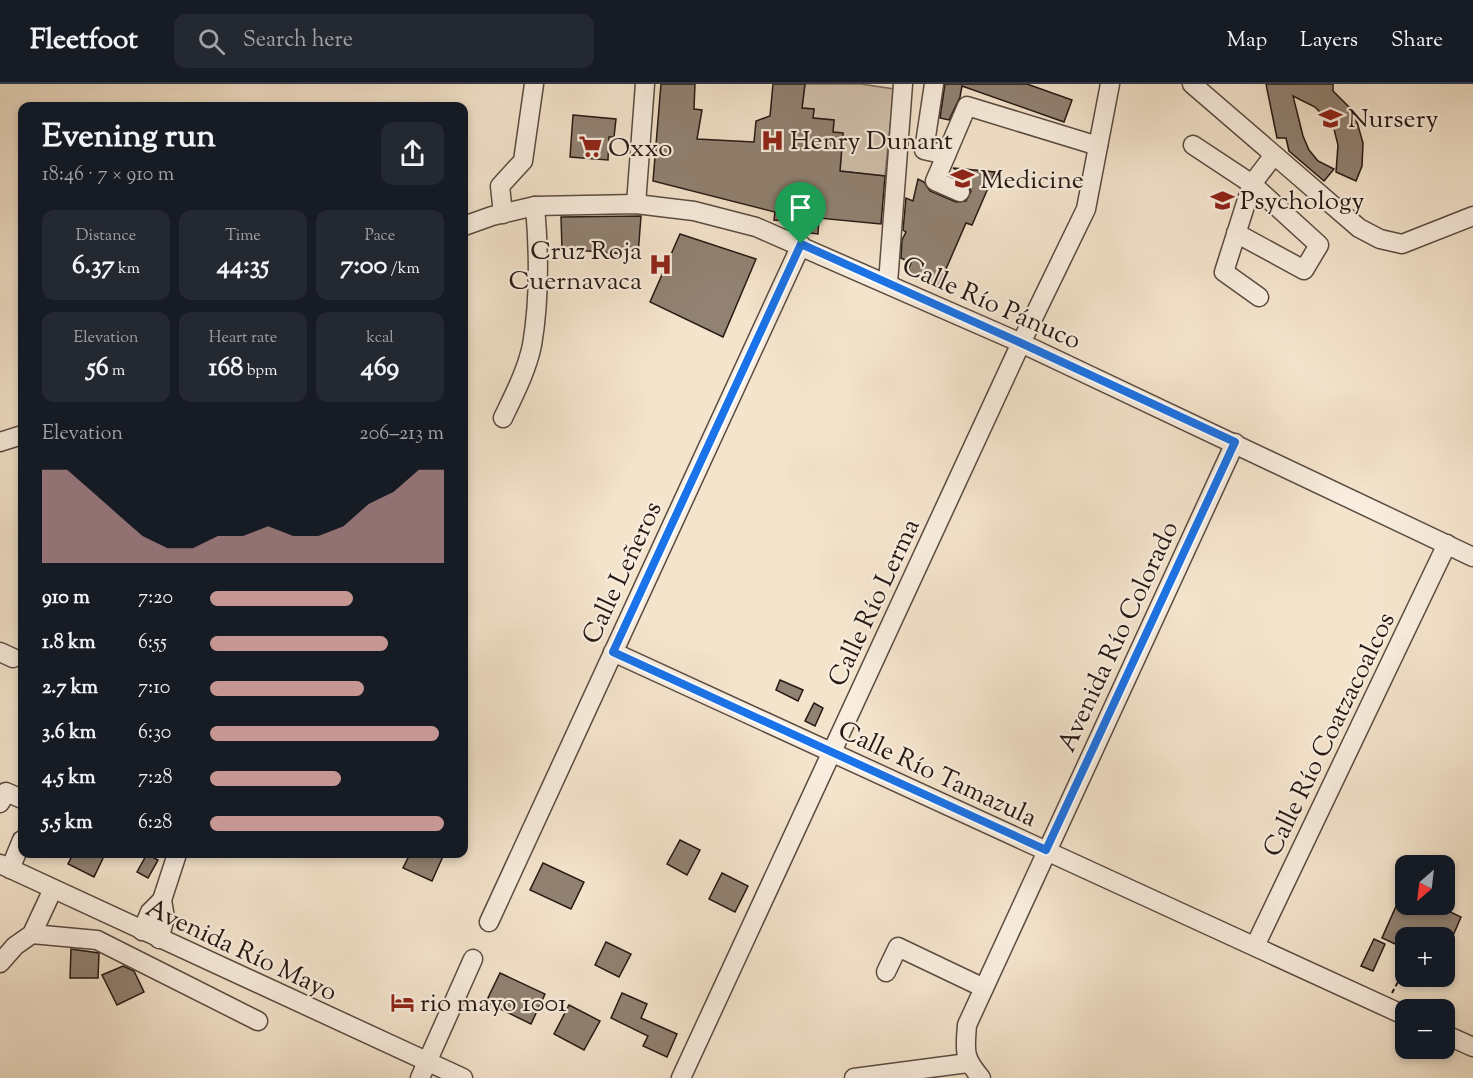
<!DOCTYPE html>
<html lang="en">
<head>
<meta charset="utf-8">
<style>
	body { margin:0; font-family:"Sorts Mill Goudy",serif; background:#242831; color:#f1f3f6; height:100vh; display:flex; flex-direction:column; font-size:22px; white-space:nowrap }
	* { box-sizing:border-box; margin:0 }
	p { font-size:20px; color:#9ea1a6 }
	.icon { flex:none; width:33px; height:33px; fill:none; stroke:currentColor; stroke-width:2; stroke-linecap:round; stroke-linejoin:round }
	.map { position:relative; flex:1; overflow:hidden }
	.drawer { position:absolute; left:18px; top:18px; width:450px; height:756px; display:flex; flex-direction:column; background:#171b24; border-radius:12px; box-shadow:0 3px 9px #0003 }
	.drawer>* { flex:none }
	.needle { width:39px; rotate:208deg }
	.tools { position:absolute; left:1395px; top:771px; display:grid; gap:12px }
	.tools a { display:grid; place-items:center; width:60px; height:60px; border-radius:12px; background:#171b24; box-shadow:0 3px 9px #0003; font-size:30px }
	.pin { position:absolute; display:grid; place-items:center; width:51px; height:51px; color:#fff; margin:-62px -26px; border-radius:50% 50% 50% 0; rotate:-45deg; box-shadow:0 0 6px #0007 }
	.pin .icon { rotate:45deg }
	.round { display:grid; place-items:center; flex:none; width:63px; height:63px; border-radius:12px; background:#242831 }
	.head { display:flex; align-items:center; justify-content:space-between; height:102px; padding:0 24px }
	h1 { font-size:33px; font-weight:700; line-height:45px }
	.metrics { display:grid; grid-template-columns:repeat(3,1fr); gap:9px; height:102px; padding:6px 24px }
	.metrics div { display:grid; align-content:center; border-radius:12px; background:#242831; text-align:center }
	.metrics b { font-size:26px; font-weight:700 }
	.metrics small { font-size:16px; font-weight:400 }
	.metrics p { font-size:16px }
	.chart { height:168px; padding:12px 24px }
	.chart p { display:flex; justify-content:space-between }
	.chart svg { width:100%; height:108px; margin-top:6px; fill:#c59692; opacity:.7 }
	ul { padding:0 24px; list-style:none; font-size:20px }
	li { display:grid; grid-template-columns:96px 72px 1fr; align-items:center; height:45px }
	li i { height:15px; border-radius:8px; background:#c59692 }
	header { display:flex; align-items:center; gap:36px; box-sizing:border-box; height:84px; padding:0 30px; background:#171b24; border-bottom:2px solid #363941 }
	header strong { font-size:28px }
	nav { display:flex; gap:33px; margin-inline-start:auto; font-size:21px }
	.search { width:420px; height:54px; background:#242831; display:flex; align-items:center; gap:15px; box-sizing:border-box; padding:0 21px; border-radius:12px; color:#9ea1a6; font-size:22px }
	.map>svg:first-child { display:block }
	.green { fill:#d1c1ad; stroke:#7c6c60; stroke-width:1.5 }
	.building { fill:#918273; stroke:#261813; stroke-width:1.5 }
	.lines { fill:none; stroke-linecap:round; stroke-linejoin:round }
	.minor-casing { stroke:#5a4b41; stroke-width:21 }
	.path { stroke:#261813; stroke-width:2; stroke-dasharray:4.5 3; stroke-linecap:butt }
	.minor { stroke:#f8edde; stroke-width:18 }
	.route-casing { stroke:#fff; stroke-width:12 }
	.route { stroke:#1a73e8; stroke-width:8 }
	.labels { text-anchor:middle; stroke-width:4.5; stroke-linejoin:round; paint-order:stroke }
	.poi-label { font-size:26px; fill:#261813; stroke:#f8edde; text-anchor:start }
	.street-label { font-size:26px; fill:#261813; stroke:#f8edde }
</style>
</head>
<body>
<header>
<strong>Fleetfoot</strong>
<div class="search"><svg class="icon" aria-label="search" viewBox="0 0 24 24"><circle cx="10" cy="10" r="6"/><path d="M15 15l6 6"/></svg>Search here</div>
<nav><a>Map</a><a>Layers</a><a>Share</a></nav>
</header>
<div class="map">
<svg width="1473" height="994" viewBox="0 0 1473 994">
	<rect width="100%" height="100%" fill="#f4e4cc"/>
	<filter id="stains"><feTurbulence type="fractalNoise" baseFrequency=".00333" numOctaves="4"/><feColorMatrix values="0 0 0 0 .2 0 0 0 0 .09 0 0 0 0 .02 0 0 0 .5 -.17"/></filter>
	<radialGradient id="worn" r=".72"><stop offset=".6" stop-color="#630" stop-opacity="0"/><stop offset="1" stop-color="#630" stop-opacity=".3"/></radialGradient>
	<polygon class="green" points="805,0 861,0 894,5 885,92 840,87 843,50 833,48 834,36 813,34 814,25 802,24"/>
	<g class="building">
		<polygon points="661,0 695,0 694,25 702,26 697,55 754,58 756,37 770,32 773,0 805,0 802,24 814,25 813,34 834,36 833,48 843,49 840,87 885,92 881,140 819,134 818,150 794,147 786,144 785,137 774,136 775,128 653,97"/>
		<polygon points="945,0 1027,0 1072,16 1064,38 962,2 960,13 949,36 940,34"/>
		<polygon points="1266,0 1333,0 1333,7 1349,23 1357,38 1363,59 1362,82 1356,97 1336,88 1338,61 1334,45 1325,33 1315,23 1293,12 1303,52 1309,66 1318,77 1334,85 1324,97 1289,67 1286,54 1277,54"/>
		<polygon points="573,31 616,35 614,53 609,53 608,76 570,73"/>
		<polygon points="953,84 995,88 972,141 966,139 939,201 907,188 911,179 901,174 902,156 906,148 903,146 906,114 913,117 918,95 924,98 930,107 956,118 966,117 971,107 967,100 969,93"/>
		<polygon points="641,132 638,171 562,165 561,133"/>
		<polygon points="680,150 756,175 723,253 650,218"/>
		<polygon points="780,596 803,606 798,617 776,606"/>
		<polygon points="814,619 823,624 815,642 805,637"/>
		<polygon points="680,756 700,766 687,791 667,780"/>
		<polygon points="73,770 105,770 94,793 68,780"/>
		<polygon points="147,770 158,776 148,794 137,788"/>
		<polygon points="410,770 444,770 432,797 403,784"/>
		<polygon points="543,779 584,798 571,825 530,806"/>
		<polygon points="722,789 748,802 735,828 709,815"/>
		<polygon points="1397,820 1434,820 1461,833 1452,854 1406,854 1406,865 1382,854"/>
		<polygon points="1374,855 1385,860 1373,887 1361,882"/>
		<polygon points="606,858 631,870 619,893 595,881"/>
		<polygon points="71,865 99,869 98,894 70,894"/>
		<polygon points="123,882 134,887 144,908 117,921 102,891"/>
		<polygon points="500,889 545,910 531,940 486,918"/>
		<polygon points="622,909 647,920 641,934 677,950 667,973 643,962 648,952 611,934"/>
		<polygon points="569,921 600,937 584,966 554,950"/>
	</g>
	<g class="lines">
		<defs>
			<g id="minor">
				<polyline points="934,0 924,66 946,71"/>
				<polyline points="1192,0 1359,144 1380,155 1402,160 1473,132"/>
				<polyline points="1193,61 1252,100 1274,71"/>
				<polyline points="960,108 935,97 967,22 1098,62"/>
				<polyline points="636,120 645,0"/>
				<polyline points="503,130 500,102 523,77 534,0"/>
				<polyline points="464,142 492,132 535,122 636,120 694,127 756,143 1021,259 1473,473"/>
				<polyline points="1236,149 1304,186 1319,161 1252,100 1224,188 1259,213"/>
				<polyline points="888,199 903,0"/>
				<path d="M503,334c11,-23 24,-48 29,-73 8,-46 7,-93 3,-139"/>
				<polyline points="0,358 22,351"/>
				<polyline points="0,568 13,574"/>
				<polyline points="613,568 1406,932"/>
				<polyline points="0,719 6,708 22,715"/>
				<polyline points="0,780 463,994"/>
				<polyline points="10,785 22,756"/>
				<polyline points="489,838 801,161"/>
				<polyline points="142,847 150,828 162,816"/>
				<polyline points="32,850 97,856 258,937"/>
				<polyline points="159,855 165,834 162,816 177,770"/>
				<polyline points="1255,862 1447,460"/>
				<polyline points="0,879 15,862 32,850 53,805"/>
				<polyline points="886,888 898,863 984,904"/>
				<polyline points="1444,950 1473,963"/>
				<polyline points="420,994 473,875"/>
				<polyline points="681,994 1021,259 1086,125 1110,0"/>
				<polyline points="854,994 968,979"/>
				<path d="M981,994c-18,-21 -16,-27 -14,-53l268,-582"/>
			</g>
		</defs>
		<use href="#minor" class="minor-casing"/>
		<polyline class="path" points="1392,909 1406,883"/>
		<use href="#minor" class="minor"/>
	</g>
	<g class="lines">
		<defs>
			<polygon id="route" points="801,160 1021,259 1235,358 1046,766 613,568"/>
		</defs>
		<use href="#route" class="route-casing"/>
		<use href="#route" class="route"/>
	</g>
	<defs>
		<symbol id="university-bare" viewBox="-9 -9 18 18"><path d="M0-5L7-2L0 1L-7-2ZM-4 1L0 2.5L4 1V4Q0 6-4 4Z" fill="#8f2418" stroke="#f8edde" stroke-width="2.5" paint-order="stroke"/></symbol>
		<symbol id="hospital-bare" viewBox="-9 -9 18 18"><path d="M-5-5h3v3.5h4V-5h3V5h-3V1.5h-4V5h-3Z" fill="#8f2418" stroke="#f8edde" stroke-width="2.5" paint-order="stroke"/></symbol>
		<symbol id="supermarket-bare" viewBox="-9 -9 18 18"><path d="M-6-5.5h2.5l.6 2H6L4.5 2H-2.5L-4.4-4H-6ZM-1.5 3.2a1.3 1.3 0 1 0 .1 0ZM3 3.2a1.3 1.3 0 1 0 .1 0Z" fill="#8f2418" stroke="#f8edde" stroke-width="2.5" paint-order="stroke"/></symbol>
		<symbol id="hotel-bare" viewBox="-9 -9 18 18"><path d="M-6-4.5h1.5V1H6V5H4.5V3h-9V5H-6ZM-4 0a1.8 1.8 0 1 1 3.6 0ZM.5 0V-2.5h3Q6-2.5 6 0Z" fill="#8f2418" stroke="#f8edde" stroke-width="2.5" paint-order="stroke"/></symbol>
	</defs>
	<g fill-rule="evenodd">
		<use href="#university-bare" x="1314" y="18" width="33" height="33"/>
		<use href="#hospital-bare" x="756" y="40" width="33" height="33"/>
		<use href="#supermarket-bare" x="574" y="46" width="33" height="33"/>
		<use href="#university-bare" x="946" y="78" width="33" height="33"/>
		<use href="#university-bare" x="1206" y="100" width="33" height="33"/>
		<use href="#hospital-bare" x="644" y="164" width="33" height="33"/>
		<use href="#hotel-bare" x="386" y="902" width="33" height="33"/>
	</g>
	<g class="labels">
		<g class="poi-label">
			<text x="1348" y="43">Nursery</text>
			<text x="790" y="65">Henry Dunant</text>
			<text x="608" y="72">Oxxo</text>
			<text x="980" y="104">Medicine</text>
			<text x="1240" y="125">Psychology</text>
			<text x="642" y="175" text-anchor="end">Cruz Roja<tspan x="642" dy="30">Cuernavaca</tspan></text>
			<text x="420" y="927">rio mayo 1001</text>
		</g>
		<g class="street-label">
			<text transform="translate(992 218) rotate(24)" y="9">Calle Río Pánuco</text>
			<text transform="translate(621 488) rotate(-65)" y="9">Calle Leñeros</text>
			<text transform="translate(873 518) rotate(-65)" y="9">Calle Río Lerma</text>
			<text transform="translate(1117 552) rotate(-65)" y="9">Avenida Río Colorado</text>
			<text transform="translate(1328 650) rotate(-64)" y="9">Calle Río Coatzacoalcos</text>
			<text transform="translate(938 689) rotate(25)" y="9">Calle Río Tamazula</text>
			<text transform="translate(242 865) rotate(25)" y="9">Avenida Río Mayo</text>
		</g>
	</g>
	<rect width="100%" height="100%" filter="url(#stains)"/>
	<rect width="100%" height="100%" fill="url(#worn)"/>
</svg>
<div class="tools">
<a><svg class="needle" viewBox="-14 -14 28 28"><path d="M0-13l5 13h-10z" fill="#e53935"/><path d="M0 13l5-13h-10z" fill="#9ea1a6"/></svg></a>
<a>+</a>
<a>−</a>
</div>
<div class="pin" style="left:801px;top:160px;background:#1e9e55"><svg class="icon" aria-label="arrive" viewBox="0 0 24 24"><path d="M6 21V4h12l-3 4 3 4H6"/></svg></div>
<section class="drawer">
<div class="head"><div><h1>Evening run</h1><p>18:46 · 7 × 910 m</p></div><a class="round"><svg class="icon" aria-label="share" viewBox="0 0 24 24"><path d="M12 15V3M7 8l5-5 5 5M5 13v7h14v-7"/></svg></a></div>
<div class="metrics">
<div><p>Distance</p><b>6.37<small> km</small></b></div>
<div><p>Time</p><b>44:35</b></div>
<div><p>Pace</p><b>7:00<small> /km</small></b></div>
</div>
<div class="metrics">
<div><p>Elevation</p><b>56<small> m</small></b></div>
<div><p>Heart rate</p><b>168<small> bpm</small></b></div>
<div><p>kcal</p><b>469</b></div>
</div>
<div class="chart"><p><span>Elevation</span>206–213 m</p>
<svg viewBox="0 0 160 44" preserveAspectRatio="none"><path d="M0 44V6L10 6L20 15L30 24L40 33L50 38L60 38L70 33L80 33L90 29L100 33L110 33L120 29L130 20L140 15L150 6L160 6V44z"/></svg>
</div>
<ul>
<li><b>910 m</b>7:20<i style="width:61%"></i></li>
<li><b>1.8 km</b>6:55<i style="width:76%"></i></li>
<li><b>2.7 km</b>7:10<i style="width:66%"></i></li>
<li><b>3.6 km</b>6:30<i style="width:98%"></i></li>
<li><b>4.5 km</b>7:28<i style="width:56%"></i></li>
<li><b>5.5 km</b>6:28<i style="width:100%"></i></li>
</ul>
</section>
</div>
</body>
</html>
